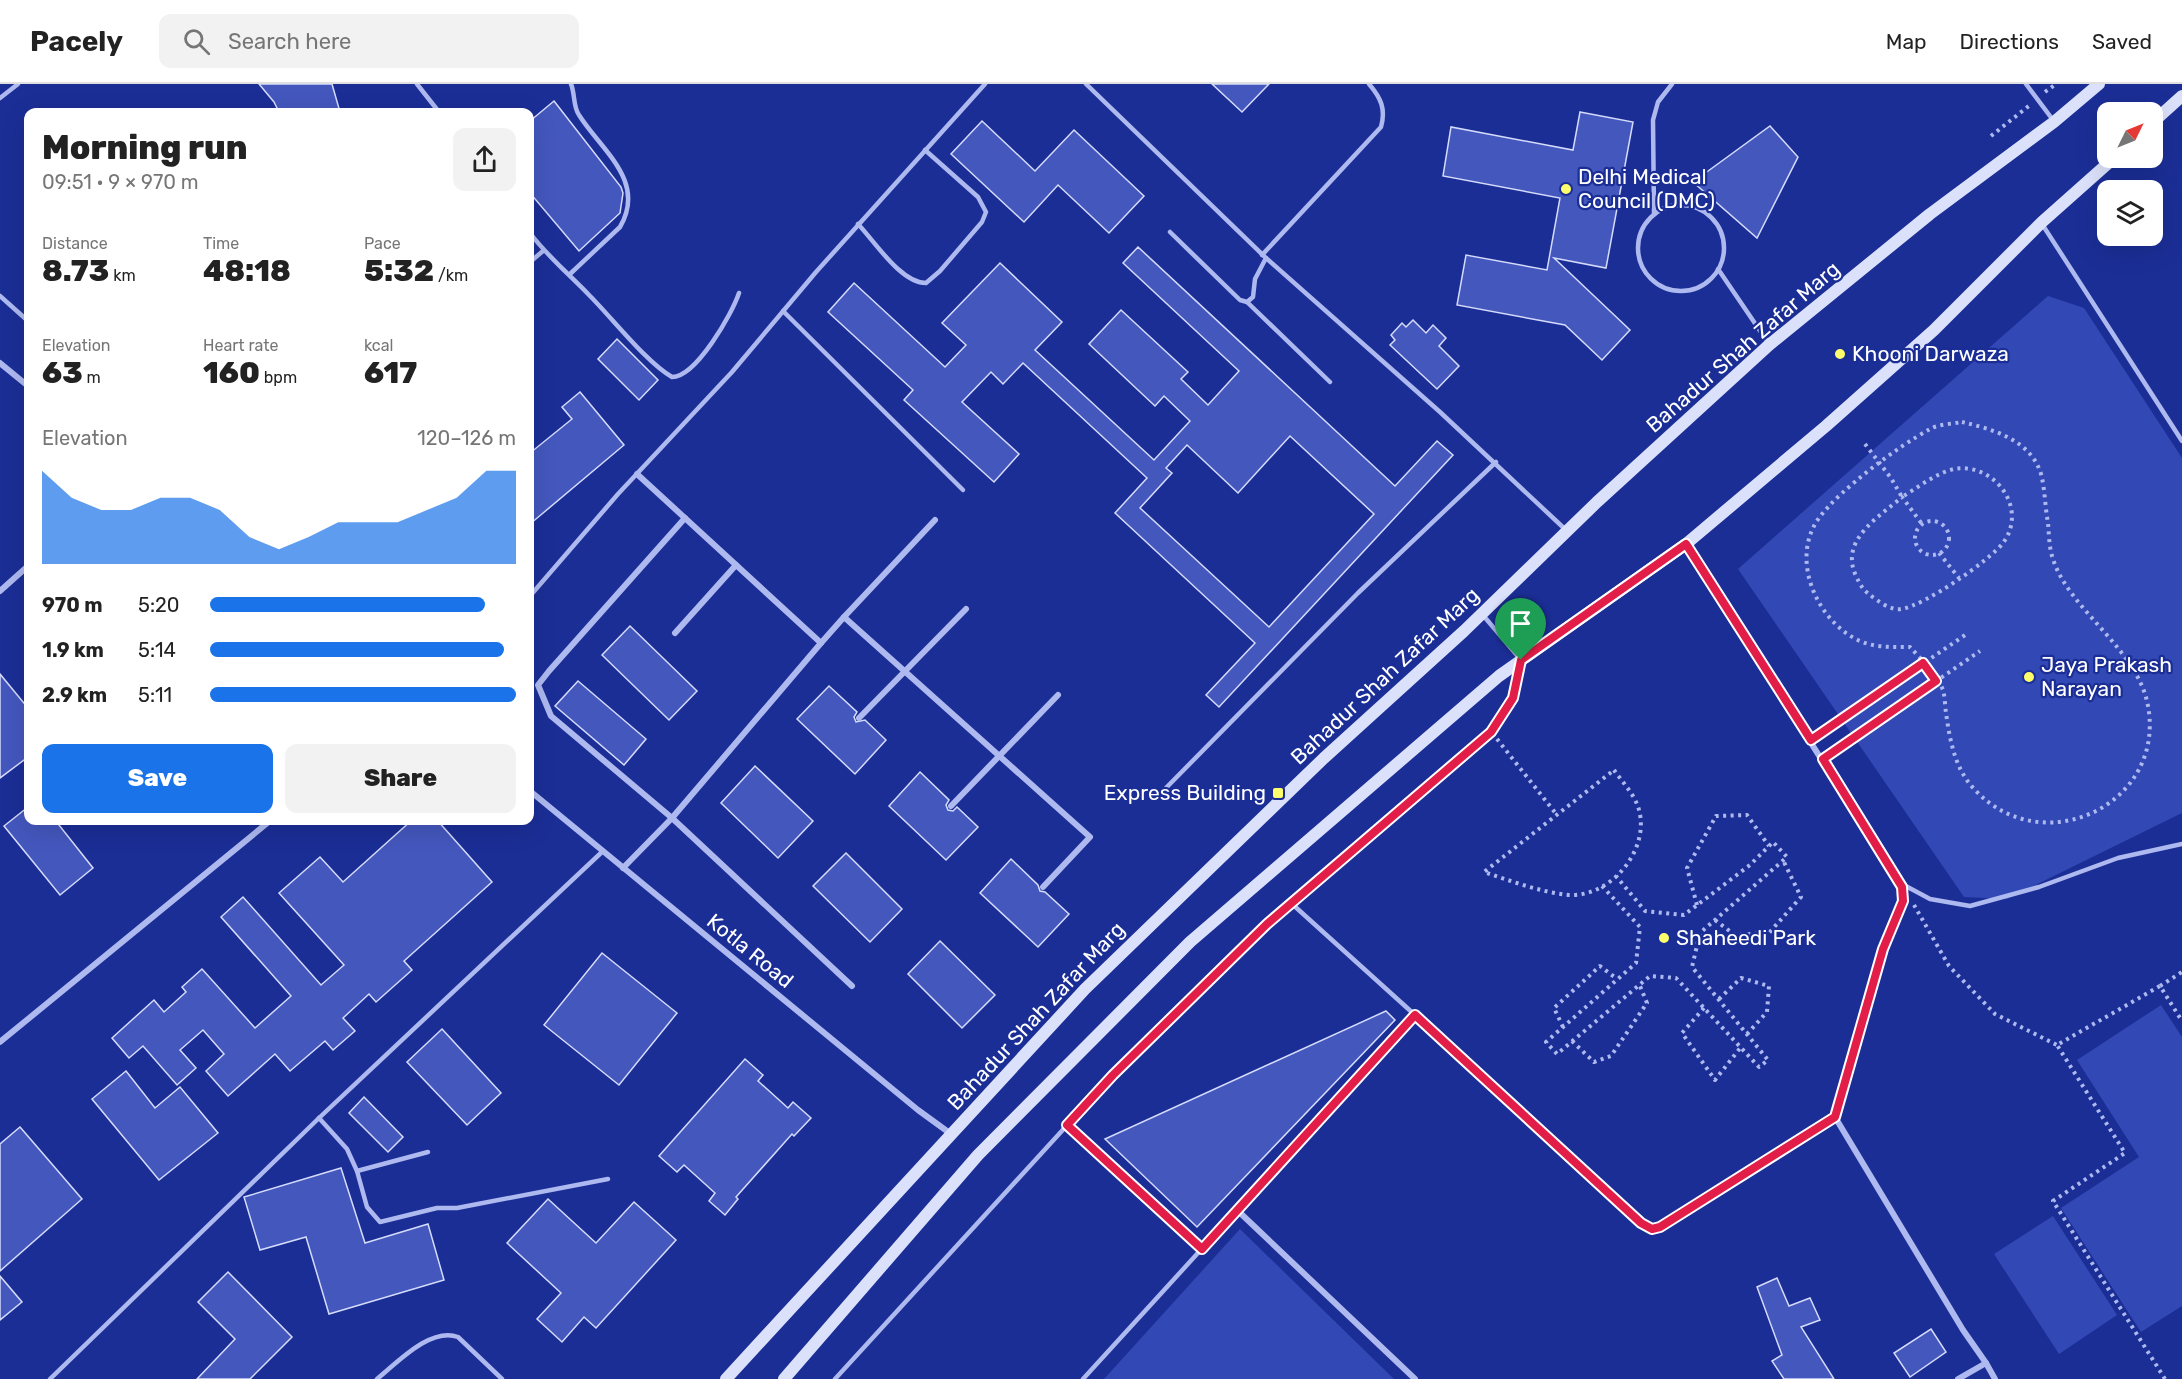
<!DOCTYPE html>
<html lang="en">
<head>
<meta charset="utf-8">
<style>
	body { margin:0; font-family:Rubik,sans-serif; background:#f2f2f2; color:#222; height:100vh; display:flex; flex-direction:column; font-size:22px; white-space:nowrap }
	* { box-sizing:border-box; margin:0 }
	p { font-size:20px; color:#767676 }
	.icon { flex:none; width:33px; height:33px; fill:none; stroke:currentColor; stroke-width:2; stroke-linecap:round; stroke-linejoin:round }
	.map { position:relative; flex:1; overflow:hidden }
	.details { position:absolute; left:24px; top:24px; width:510px; height:717px; display:flex; flex-direction:column; background:#fff; border-radius:12px; box-shadow:0 6px 24px #0002 }
	.details>* { flex:none }
	.needle { width:39px; rotate:47deg }
	.fabs { position:absolute; left:2097px; top:18px; display:grid; gap:12px }
	.fabs a { display:grid; place-items:center; width:66px; height:66px; border-radius:12px; background:#fff; box-shadow:0 6px 24px #0002; font-size:30px }
	.pin { position:absolute; display:grid; place-items:center; width:51px; height:51px; color:#fff; margin:-62px -26px; border-radius:50% 50% 50% 0; rotate:-45deg; box-shadow:0 0 6px #0007 }
	.pin .icon { rotate:45deg }
	.round { display:grid; place-items:center; flex:none; width:63px; height:63px; border-radius:12px; background:#f2f2f2 }
	.head { display:flex; align-items:center; justify-content:space-between; height:102px; padding:0 18px }
	h1 { font-size:33px; font-weight:800; line-height:45px }
	.stats { display:grid; grid-template-columns:repeat(3,1fr); gap:9px; height:102px; padding:6px 18px }
	.stats div { display:grid; align-content:center }
	.stats b { font-size:30px; font-weight:800 }
	.stats small { font-size:16px; font-weight:400 }
	.stats p { font-size:16px }
	.chart { height:168px; padding:12px 18px }
	.chart p { display:flex; justify-content:space-between }
	.chart svg { width:100%; height:108px; margin-top:6px; fill:#1a73e8; opacity:.7 }
	.button { display:flex; gap:12px; margin-top:auto; padding:12px 18px }
	.button a { flex:1; height:69px; border-radius:12px; background:#1a73e8; color:#fff; font-size:24px; font-weight:800; line-height:69px; text-align:center }
	.button a+a { background:#f2f2f2; color:#222 }
	ul { padding:0 18px; list-style:none; font-size:20px }
	li { display:grid; grid-template-columns:96px 72px 1fr; align-items:center; height:45px }
	li i { height:15px; border-radius:8px; background:#1a73e8 }
	header { display:flex; align-items:center; gap:36px; box-sizing:border-box; height:84px; padding:0 30px; background:#fff; border-bottom:2px solid #e0e0e0 }
	header strong { font-size:28px }
	nav { display:flex; gap:33px; margin-inline-start:auto; font-size:21px }
	.search { width:420px; height:54px; background:#f2f2f2; display:flex; align-items:center; gap:15px; box-sizing:border-box; padding:0 21px; border-radius:12px; color:#767676; font-size:22px }
	.map>svg:first-child { display:block }
	.green { fill:#3248b5 }
	.building { fill:#4457bd; stroke:#d5dbfb; stroke-width:1.5; fill-rule:evenodd }
	.lines { fill:none; stroke-linecap:round; stroke-linejoin:round }
	.path { stroke:#aeb9f0; stroke-width:4; stroke-dasharray:3 4.5; stroke-linecap:butt }
	.lane { stroke:#aeb9f0; stroke-width:4.5 }
	.street { stroke:#aeb9f0; stroke-width:6 }
	.secondary { stroke:#dce1fb; stroke-width:12 }
	.route-casing { stroke:#fff; stroke-width:12 }
	.route { stroke:#e11d48; stroke-width:8 }
	.poi-dot { fill:#fffe6d; stroke:#1b2e96; stroke-width:2 }
	.labels { text-anchor:middle; stroke-width:4.5; stroke-linejoin:round; paint-order:stroke }
	.poi-label { font-size:21px; fill:#fff; stroke:#1b2e96; text-anchor:start }
	.street-label { font-size:21px; fill:#fff; stroke:#1b2e96 }
</style>
</head>
<body>
<header>
<strong>Pacely</strong>
<div class="search"><svg class="icon" aria-label="search" viewBox="0 0 24 24"><circle cx="10" cy="10" r="6"/><path d="M15 15l6 6"/></svg>Search here</div>
<nav><a>Map</a><a>Directions</a><a>Saved</a></nav>
</header>
<div class="map">
<svg width="2182" height="1295" viewBox="0 0 2182 1295">
	<rect width="100%" height="100%" fill="#1b2e96"/>
	<g class="green">
		<polygon points="2048,212 2084,224 2182,374 2182,729 2007,815 1964,813 1738,485"/>
		<polygon points="2161,921 2182,953 2182,1222 2141,1248 2061,1124 2139,1073 2077,976"/>
		<polygon points="2053,1132 2117,1231 2059,1270 1994,1170"/>
		<polygon points="1240,1145 1394,1295 1104,1295"/>
	</g>
	<g class="building">
		<polygon points="259,0 332,0 340,28 279,28 274,18"/>
		<polygon points="1212,0 1269,0 1242,28"/>
		<polygon points="554,17 621,103 623,109 620,129 579,167 530,109 530,37"/>
		<polygon points="1580,28 1633,38 1606,184 1554,174 1630,246 1602,276 1565,241 1457,221 1466,171 1547,186 1560,114 1443,92 1451,43 1573,66"/>
		<polygon points="982,37 1035,87 1074,46 1144,112 1109,149 1058,101 1024,138 951,70"/>
		<polygon points="1770,42 1798,73 1757,154 1693,98"/>
		<path d="M1138,163l257,239 42,-45 16,14 -234,252 -13,-12 49,-52 -140,-130 32,-35 -124,-115 -20,21 -12,-12 -29,30 57,52 -25,28 -90,-82 9,-10 -85,-78 26,-29 91,84 21,-22 -24,-22 58,-60 62,59 -27,28 119,110 36,-39 -26,-25 -9,10 -66,-62 32,-34 67,62 -7,7 27,26 31,-34 -116,-108zM1290,352l84,78 -105,113 -129,-119 32,-35 -6,-5 21,-23 51,48z"/>
		<polygon points="1413,236 1426,249 1433,241 1446,254 1439,262 1459,282 1437,305 1390,261 1395,256 1391,251 1402,239 1406,243"/>
		<polygon points="617,255 658,296 639,316 598,275"/>
		<polygon points="580,308 624,361 530,440 530,369 572,335 562,323"/>
		<polygon points="630,542 697,607 669,636 602,571"/>
		<polygon points="0,590 28,624 28,673 0,694"/>
		<polygon points="578,597 646,655 624,681 555,622"/>
		<polygon points="829,602 857,628 854,633 856,638 865,636 886,656 855,690 797,635"/>
		<polygon points="755,682 813,737 778,774 721,719"/>
		<polygon points="920,688 949,716 946,721 948,726 953,727 957,723 978,743 946,776 889,722"/>
		<polygon points="28,723 28,736 55,736 93,784 60,811 4,742"/>
		<polygon points="412,736 437,736 492,798 404,877 412,886 376,918 369,910 343,934 355,947 333,966 325,957 290,987 275,970 228,1012 206,987 224,970 203,946 180,966 196,984 177,1001 143,962 129,974 112,954 154,916 164,928 186,908 182,903 202,885 255,944 291,912 221,833 243,813 321,901 344,881 279,809 320,773 343,798"/>
		<polygon points="846,769 902,825 870,858 813,802"/>
		<polygon points="1011,775 1038,801 1040,807 1045,808 1069,830 1038,863 980,809"/>
		<polygon points="940,857 995,911 962,944 908,890"/>
		<polygon points="602,869 677,929 619,1001 544,941"/>
		<polygon points="1386,927 1395,936 1197,1143 1105,1055"/>
		<polygon points="442,945 501,1009 467,1041 407,978"/>
		<polygon points="745,975 763,991 758,997 788,1024 793,1018 811,1034 794,1052 792,1050 736,1113 738,1115 725,1131 709,1117 715,1109 684,1081 677,1088 659,1072"/>
		<polygon points="126,987 155,1024 180,1003 218,1049 159,1096 92,1015"/>
		<polygon points="364,1013 403,1053 388,1068 349,1029"/>
		<polygon points="20,1043 82,1115 0,1187 0,1060"/>
		<polygon points="341,1084 365,1159 428,1140 444,1196 329,1230 306,1153 260,1166 244,1113"/>
		<polygon points="548,1115 596,1159 634,1118 676,1156 596,1244 584,1233 562,1258 537,1235 561,1209 507,1159"/>
		<polygon points="228,1188 292,1253 250,1295 197,1295 235,1255 198,1218"/>
		<polygon points="0,1192 22,1218 0,1236"/>
		<polygon points="1777,1194 1789,1222 1810,1214 1820,1236 1801,1243 1834,1295 1784,1295 1772,1277 1782,1271 1757,1203"/>
		<polygon points="1931,1245 1946,1268 1910,1293 1894,1269"/>
	</g>
	<g class="lines">
		<g class="path">
			<polyline points="2045,8 2056,0"/>
			<polyline points="1991,52 2030,21"/>
			<path d="M1962,338c30,7 69,18 79,52 4,15 4,33 7,49 1,11 1,25 5,36 16,51 85,90 95,147 18,98 -104,156 -172,85 -21,-21 -26,-50 -30,-78 -1,-7 -1,-16 -3,-23 -6,-15 -22,-31 -33,-43 -17,0 -34,1 -50,-6 -43,-19 -71,-82 -41,-123 21,-29 80,-72 111,-89 9,-5 22,-5 32,-7z"/>
			<path d="M1865,360l26,34 11,19c15,-9 34,-24 52,-28 40,-7 75,39 49,74 -14,18 -79,63 -102,66 -10,2 -25,-9 -32,-15 -7,-5 -9,-10 -13,-18 -17,-36 23,-59 46,-79l20,27"/>
			<circle cx="1932" cy="454" r="17"/>
			<polyline points="1939,469 1959,494"/>
			<polyline points="1820,650 1968,549"/>
			<polyline points="1497,655 1557,731"/>
			<polyline points="1830,670 1980,567"/>
			<path d="M1614,686c7,10 18,22 23,34 17,42 -25,94 -69,91 -28,-3 -57,-14 -84,-23z"/>
			<polyline points="1602,802 1640,843 1636,879 1546,958 1557,970 1650,892 1676,894 1759,983 1768,976 1692,883 1700,849 1787,773 1773,758 1750,781 1684,831 1645,827 1616,792"/>
			<polyline points="1697,821 1687,784 1716,732 1747,731 1769,762"/>
			<polyline points="1914,821 1949,882 1995,930 2057,961"/>
			<polyline points="1715,836 1735,851 1769,849 1801,813 1783,776"/>
			<polyline points="2160,902 2182,888"/>
			<polyline points="1719,915 1741,894 1769,902 1767,928 1747,950"/>
			<polyline points="1704,924 1682,949 1715,996 1741,963"/>
			<polyline points="1563,943 1554,924 1600,882 1617,895"/>
			<polyline points="1572,957 1594,978 1611,972 1647,919 1640,902"/>
			<polyline points="2165,1295 2053,1117 2125,1069 2057,961 2160,902 2182,937"/>
		</g>
		<g class="lane">
			<polyline points="417,0 439,28"/>
			<polyline points="1086,0 1266,174 1440,328 1567,447"/>
			<polyline points="2026,0 2053,36"/>
			<polyline points="0,14 18,0"/>
			<circle cx="1681" cy="164" r="43"/>
			<polyline points="1654,129 1653,36 1658,18 1672,0"/>
			<path d="M858,140c17,18 43,59 68,59l14,-12 42,-49 4,-10 -8,-15 -53,-47"/>
			<polyline points="2042,140 2182,357"/>
			<polyline points="1170,148 1240,216 1247,218 1253,213 1255,195 1266,174"/>
			<path d="M530,149c17,23 40,42 60,63 22,22 57,67 82,81 24,0 60,-63 67,-84"/>
			<path d="M1262,171l119,-128c5,-18 0,-29 -12,-43"/>
			<polyline points="530,178 543,167"/>
			<polyline points="1718,185 1769,260"/>
			<path d="M570,190l50,-47c27,-46 -19,-77 -41,-112 -6,-8 -4,-22 -8,-31"/>
			<polyline points="0,212 28,237"/>
			<polyline points="1247,218 1330,298"/>
			<polyline points="783,227 963,406"/>
			<polyline points="530,512 618,410 732,288 816,188 985,0"/>
			<polyline points="1161,709 1358,509 1496,378"/>
			<polyline points="1902,800 1930,815 1970,822 2039,803 2118,774 2182,760"/>
			<polyline points="1415,931 1641,1139 1652,1145 1660,1143 1835,1033"/>
			<polyline points="319,1034 347,1065 357,1087 367,1123 380,1138 437,1124 457,1124 608,1095"/>
			<polyline points="1067,1041 1202,1165"/>
			<polyline points="357,1087 428,1068"/>
			<polyline points="50,1295 319,1034 603,767"/>
			<path d="M377,1295c20,-16 53,-52 81,-42l44,42"/>
			<polyline points="835,1295 1113,991 1267,840 1491,648 1513,614 1521,576 1482,530"/>
			<polyline points="1083,1295 1415,931 1291,819"/>
		</g>
		<g class="street">
			<polyline points="0,279 28,302"/>
			<polyline points="637,390 821,559 844,533 1090,753 1043,803"/>
			<polyline points="685,434 549,587 538,601 551,632 672,734 852,902"/>
			<polyline points="1686,461 1902,803 1903,817 1883,865 1835,1033 1963,1246 1986,1279 1958,1295"/>
			<polyline points="0,507 28,482"/>
			<polyline points="844,533 935,436"/>
			<polyline points="675,549 736,481"/>
			<polyline points="859,634 966,525"/>
			<polyline points="530,707 918,1026 951,1050"/>
			<polyline points="951,722 1058,611"/>
			<polyline points="623,784 672,734 821,559"/>
			<polyline points="0,958 271,736"/>
			<polyline points="1237,1126 1415,1295"/>
			<polyline points="1986,1279 1995,1295"/>
		</g>
		<g class="secondary">
			<polyline points="2152,39 2182,12"/>
			<polyline points="726,1295 1085,905 1324,674 1464,547 1597,418 1769,261 1930,130 2054,38 2099,0"/>
			<polyline points="784,1295 978,1071 1190,858 1499,592 1686,460 1826,342 1934,246 2042,138 2114,74"/>
		</g>
	</g>
	<g class="lines">
		<defs>
			<polygon id="route" points="1686,460 1811,656 1923,579 1936,597 1823,675 1902,803 1903,817 1883,865 1835,1033 1660,1143 1652,1145 1641,1139 1415,931 1202,1165 1067,1041 1113,991 1267,840 1491,648 1513,614 1521,576"/>
		</defs>
		<use href="#route" class="route-casing"/>
		<use href="#route" class="route"/>
	</g>
	<g class="poi-dot">
		<circle cx="1566" cy="105" r="6"/>
		<circle cx="1840" cy="270" r="6"/>
		<circle cx="2029" cy="593" r="6"/>
		<rect x="1272" y="703" width="12" height="12" rx="3"/>
		<circle cx="1664" cy="854" r="6"/>
	</g>
	<g class="labels">
		<g class="poi-label">
			<text x="1578" y="100">Delhi Medical<tspan x="1578" dy="24">Council (DMC)</tspan></text>
			<text x="1852" y="277">Khooni Darwaza</text>
			<text x="2041" y="588">Jaya Prakash<tspan x="2041" dy="24">Narayan</tspan></text>
			<text x="1266" y="716" text-anchor="end">Express Building</text>
			<text x="1676" y="861">Shaheedi Park</text>
		</g>
		<g class="street-label">
			<text transform="translate(1743 263) rotate(-41)" y="7">Bahadur Shah Zafar Marg</text>
			<text transform="translate(1385 592) rotate(-43)" y="7">Bahadur Shah Zafar Marg</text>
			<text transform="translate(750 867) rotate(39)" y="7">Kotla Road</text>
			<text transform="translate(1036 932) rotate(-47)" y="7">Bahadur Shah Zafar Marg</text>
		</g>
	</g>
</svg>
<div class="fabs">
<a><svg class="needle" viewBox="-14 -14 28 28"><path d="M0-13l5 13h-10z" fill="#e53935"/><path d="M0 13l5-13h-10z" fill="#767676"/></svg></a>
<a><svg class="icon" aria-label="layers" viewBox="0 0 24 24"><path d="M12 4l9 5-9 5-9-5zM3 14l9 5 9-5"/></svg></a>
</div>
<div class="pin" style="left:1521px;top:576px;background:#1e9e55"><svg class="icon" aria-label="arrive" viewBox="0 0 24 24"><path d="M6 21V4h12l-3 4 3 4H6"/></svg></div>
<section class="details">
<div class="head"><div><h1>Morning run</h1><p>09:51 · 9 × 970 m</p></div><a class="round"><svg class="icon" aria-label="share" viewBox="0 0 24 24"><path d="M12 15V3M7 8l5-5 5 5M5 13v7h14v-7"/></svg></a></div>
<div class="stats">
<div><p>Distance</p><b>8.73<small> km</small></b></div>
<div><p>Time</p><b>48:18</b></div>
<div><p>Pace</p><b>5:32<small> /km</small></b></div>
</div>
<div class="stats">
<div><p>Elevation</p><b>63<small> m</small></b></div>
<div><p>Heart rate</p><b>160<small> bpm</small></b></div>
<div><p>kcal</p><b>617</b></div>
</div>
<div class="chart"><p><span>Elevation</span>120–126 m</p>
<svg viewBox="0 0 160 44" preserveAspectRatio="none"><path d="M0 44V6L10 17L20 22L30 22L40 17L50 17L60 22L70 33L80 38L90 33L100 27L110 27L120 27L130 22L140 17L150 6L160 6V44z"/></svg>
</div>
<ul>
<li><b>970 m</b>5:20<i style="width:90%"></i></li>
<li><b>1.9 km</b>5:14<i style="width:96%"></i></li>
<li><b>2.9 km</b>5:11<i style="width:100%"></i></li>
</ul>
<div class="button"><a>Save</a><a>Share</a></div>
</section>
</div>
</body>
</html>
